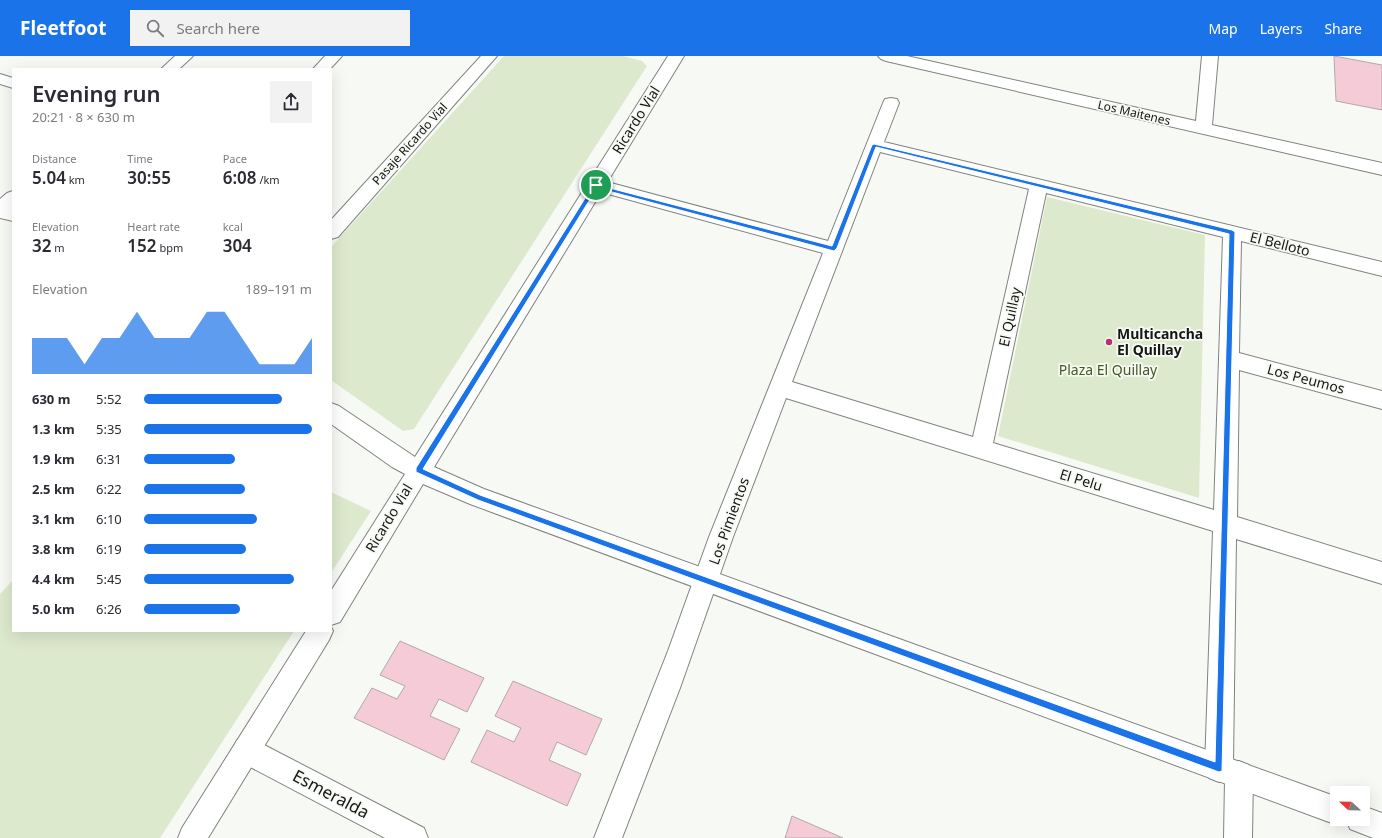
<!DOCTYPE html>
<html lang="en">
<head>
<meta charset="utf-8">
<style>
	body { margin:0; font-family:"Noto Sans",sans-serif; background:#f2f2f3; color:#2b2b33; height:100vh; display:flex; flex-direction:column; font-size:15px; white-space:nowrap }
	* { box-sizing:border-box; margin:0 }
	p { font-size:13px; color:#7c7c81 }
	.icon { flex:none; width:22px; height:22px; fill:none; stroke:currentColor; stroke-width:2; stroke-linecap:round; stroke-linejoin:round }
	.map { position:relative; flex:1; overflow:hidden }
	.panel { position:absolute; left:12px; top:12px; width:320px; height:564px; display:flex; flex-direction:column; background:#fff; border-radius:0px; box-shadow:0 4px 16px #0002 }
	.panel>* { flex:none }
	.needle { width:26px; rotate:292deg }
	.fabs { position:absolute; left:1330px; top:730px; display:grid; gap:8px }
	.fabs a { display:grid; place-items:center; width:40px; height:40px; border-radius:0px; background:#fff; box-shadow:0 4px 16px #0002; font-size:20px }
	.pin { position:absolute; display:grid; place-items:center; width:34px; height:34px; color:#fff; margin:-17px; border:2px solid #fff; border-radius:50%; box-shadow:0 1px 4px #0007 }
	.round { display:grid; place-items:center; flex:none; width:42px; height:42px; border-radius:0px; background:#f2f2f3 }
	.headline { display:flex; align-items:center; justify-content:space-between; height:68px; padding:0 20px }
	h1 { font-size:22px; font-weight:600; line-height:30px }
	.metrics { display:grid; grid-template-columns:repeat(3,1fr); gap:6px; height:68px; padding:4px 20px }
	.metrics div { display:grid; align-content:center }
	.metrics b { font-size:17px; font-weight:600 }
	.metrics small { font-size:11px; font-weight:400 }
	.metrics p { font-size:11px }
	.chart { height:112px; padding:8px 20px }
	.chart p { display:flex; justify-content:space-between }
	.chart svg { width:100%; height:72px; margin-top:4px; fill:#1a73e8; opacity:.7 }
	ul { padding:0 20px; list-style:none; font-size:13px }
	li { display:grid; grid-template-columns:64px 48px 1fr; align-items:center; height:30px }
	li i { height:10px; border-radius:5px; background:#1a73e8 }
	header { display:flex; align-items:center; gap:24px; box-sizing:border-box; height:56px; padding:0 20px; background:#1a73e8; color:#fff }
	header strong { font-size:19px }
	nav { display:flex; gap:22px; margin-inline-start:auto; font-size:14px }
	.search { width:280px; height:36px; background:#f2f2f3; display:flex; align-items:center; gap:10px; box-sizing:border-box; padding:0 14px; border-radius:0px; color:#7c7c81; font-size:15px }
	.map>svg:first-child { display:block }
	.green { fill:#dde9cd }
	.building { fill:#f6cbd8; stroke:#b0a9ab }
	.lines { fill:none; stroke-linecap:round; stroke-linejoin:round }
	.street-casing { stroke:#81837e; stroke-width:2 }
	.secondary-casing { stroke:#81837e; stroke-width:2 }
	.street { fill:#fff; fill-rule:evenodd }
	.secondary { fill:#fff; fill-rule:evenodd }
	.route { fill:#1a73e8; stroke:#fff; fill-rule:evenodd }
	.poi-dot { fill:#ba306d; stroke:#f7faf4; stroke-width:1.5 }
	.labels { text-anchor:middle; stroke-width:3.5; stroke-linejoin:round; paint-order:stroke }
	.far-street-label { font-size:12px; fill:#161715; stroke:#f7faf4 }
	.street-label { font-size:14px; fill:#161715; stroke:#f7faf4 }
	.poi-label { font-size:14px; font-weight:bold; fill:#161715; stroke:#f7faf4; text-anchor:start }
	.park-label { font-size:14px; fill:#445822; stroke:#f7faf4 }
	.near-street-label { font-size:17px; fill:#161715; stroke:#f7faf4 }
</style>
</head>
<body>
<header>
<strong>Fleetfoot</strong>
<div class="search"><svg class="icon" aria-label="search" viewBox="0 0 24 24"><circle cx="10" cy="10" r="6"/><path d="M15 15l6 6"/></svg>Search here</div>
<nav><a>Map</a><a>Layers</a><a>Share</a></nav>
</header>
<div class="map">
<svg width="1382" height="782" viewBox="0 0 1382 782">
	<rect width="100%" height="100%" fill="#f7faf4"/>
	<g class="green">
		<polygon points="504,0 623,0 642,5 647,10 414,373 403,375 331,324 331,191"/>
		<polygon points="1047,141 1205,179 1199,442 998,380"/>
		<polygon points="331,436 371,455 331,517"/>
		<polygon points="13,524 13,575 294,575 160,782 0,782 0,538"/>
	</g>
	<g class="building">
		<polygon points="1334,0 1382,9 1382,54 1336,45"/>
		<polygon points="400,585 484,622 467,656 439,643 430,660 460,673 444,704 354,662 372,632 397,643 405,630 380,619"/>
		<polygon points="513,625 602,663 586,699 557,686 549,704 581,718 567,750 471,706 487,674 514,686 521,672 495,660"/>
		<polygon points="792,760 843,782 785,782"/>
	</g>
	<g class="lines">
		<defs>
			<g id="street">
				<polygon points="175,0 193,0 179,13 161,13"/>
				<polygon points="325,0 342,0 330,13 313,13"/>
				<polygon points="481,0 497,0 338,181 331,183 331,164"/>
				<polygon points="878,0 907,0 1196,65 1202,0 1218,0 1212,69 1382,107 1382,119 886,5 881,3"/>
				<polygon points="0,18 13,22 13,32 0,28"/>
				<path d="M891,42l6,1 2,4 -15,39 498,120v14l-141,-35 -2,112 143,38v18l-143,-39 -2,147 145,45v22l-146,-45 -3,225 6,-3 10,4 4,10 -1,63h-28l1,-59 -6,3 -10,-4 -4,-10 8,-237 -427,-133 -53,139 -53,151 -58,150h-28l74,-187 41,-114 114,-284 -233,-64 -3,-4 3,-4 6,-2 232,62 55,-138 2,-4zM880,96l149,37 -56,248 -181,-55zM1046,137l177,44 -9,273 -221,-67z"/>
				<polygon points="13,135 13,152 6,159 0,160 0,143 7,137"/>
				<polygon points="247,680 424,772 428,782 385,782 237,704 233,694 237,684"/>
			</g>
			<g id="secondary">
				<polygon points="668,0 684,0 434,411 484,433 1337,741 1337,763 1363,763 1363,750 1382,757 1382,782 1373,782 1350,773 1347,765 1337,769 470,448 423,428 340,566 331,569 331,535 405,418 392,411 331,368 331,347 339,350 415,401"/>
				<polygon points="0,149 13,152 13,165 0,162"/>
				<polygon points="331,571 333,575 329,584 208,782 178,782 182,772 306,575 331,575"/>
			</g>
		</defs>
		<use href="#street" class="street-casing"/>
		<use href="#secondary" class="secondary-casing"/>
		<use href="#street" class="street"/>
		<use href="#secondary" class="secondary"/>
	</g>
	<path class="route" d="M874,88l358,86 3,2 -13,539 -3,1 -741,-272 -62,-28v-4l178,-284 238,62 40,-101zM876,91l353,87 -14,528 -735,-267 -57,-26 174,-281 237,63 3,-3z"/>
	<circle class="poi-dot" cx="1109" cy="286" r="4"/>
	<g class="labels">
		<g class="far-street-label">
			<text transform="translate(1134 57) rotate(13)" y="4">Los Maitenes</text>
			<text transform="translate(410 88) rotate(-48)" y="4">Pasaje Ricardo Vial</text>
		</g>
		<g class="street-label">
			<text transform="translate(636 64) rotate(-58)" y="5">Ricardo Vial</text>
			<text transform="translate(1280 188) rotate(14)" y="5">El Belloto</text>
			<text transform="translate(1010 261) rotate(-78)" y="5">El Quillay</text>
			<text transform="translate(1306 323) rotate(15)" y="5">Los Peumos</text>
			<text transform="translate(1081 424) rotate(17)" y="5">El Pelu</text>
			<text transform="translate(389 462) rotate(-59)" y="5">Ricardo Vial</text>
			<text transform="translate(729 465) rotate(-70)" y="5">Los Pimientos</text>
		</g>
		<g class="poi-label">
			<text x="1117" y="283">Multicancha<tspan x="1117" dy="16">El Quillay</tspan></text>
		</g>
		<g class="park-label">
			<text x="1108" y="319">Plaza El Quillay</text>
		</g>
		<g class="near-street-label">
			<text transform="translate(331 738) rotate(28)" y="6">Esmeralda</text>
		</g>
	</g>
</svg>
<div class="fabs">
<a><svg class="needle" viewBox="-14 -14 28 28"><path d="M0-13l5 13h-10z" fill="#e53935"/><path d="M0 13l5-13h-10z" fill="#7c7c81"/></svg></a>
</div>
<div class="pin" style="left:596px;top:129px;background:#1e9e55"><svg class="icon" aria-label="arrive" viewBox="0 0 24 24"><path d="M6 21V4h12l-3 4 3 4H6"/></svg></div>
<section class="panel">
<div class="headline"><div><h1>Evening run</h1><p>20:21 · 8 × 630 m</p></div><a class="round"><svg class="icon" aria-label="share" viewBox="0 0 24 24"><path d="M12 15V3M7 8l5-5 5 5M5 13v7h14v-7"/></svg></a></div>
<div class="metrics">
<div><p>Distance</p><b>5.04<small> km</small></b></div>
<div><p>Time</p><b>30:55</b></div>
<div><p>Pace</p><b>6:08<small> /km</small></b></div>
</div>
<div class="metrics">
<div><p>Elevation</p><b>32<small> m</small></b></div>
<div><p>Heart rate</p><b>152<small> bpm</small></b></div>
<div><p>kcal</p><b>304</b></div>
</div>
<div class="chart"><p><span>Elevation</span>189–191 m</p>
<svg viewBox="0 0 160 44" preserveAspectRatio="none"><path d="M0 44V22L10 22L20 22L30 38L40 22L50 22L60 6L70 22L80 22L90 22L100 6L110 6L120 22L130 38L140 38L150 38L160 22V44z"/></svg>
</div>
<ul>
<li><b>630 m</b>5:52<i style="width:82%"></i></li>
<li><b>1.3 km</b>5:35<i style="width:100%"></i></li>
<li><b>1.9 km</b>6:31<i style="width:54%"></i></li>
<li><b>2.5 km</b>6:22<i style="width:60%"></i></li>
<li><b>3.1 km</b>6:10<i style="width:67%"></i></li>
<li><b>3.8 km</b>6:19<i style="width:61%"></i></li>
<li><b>4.4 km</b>5:45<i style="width:89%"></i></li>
<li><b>5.0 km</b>6:26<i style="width:57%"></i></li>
</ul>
</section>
</div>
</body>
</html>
